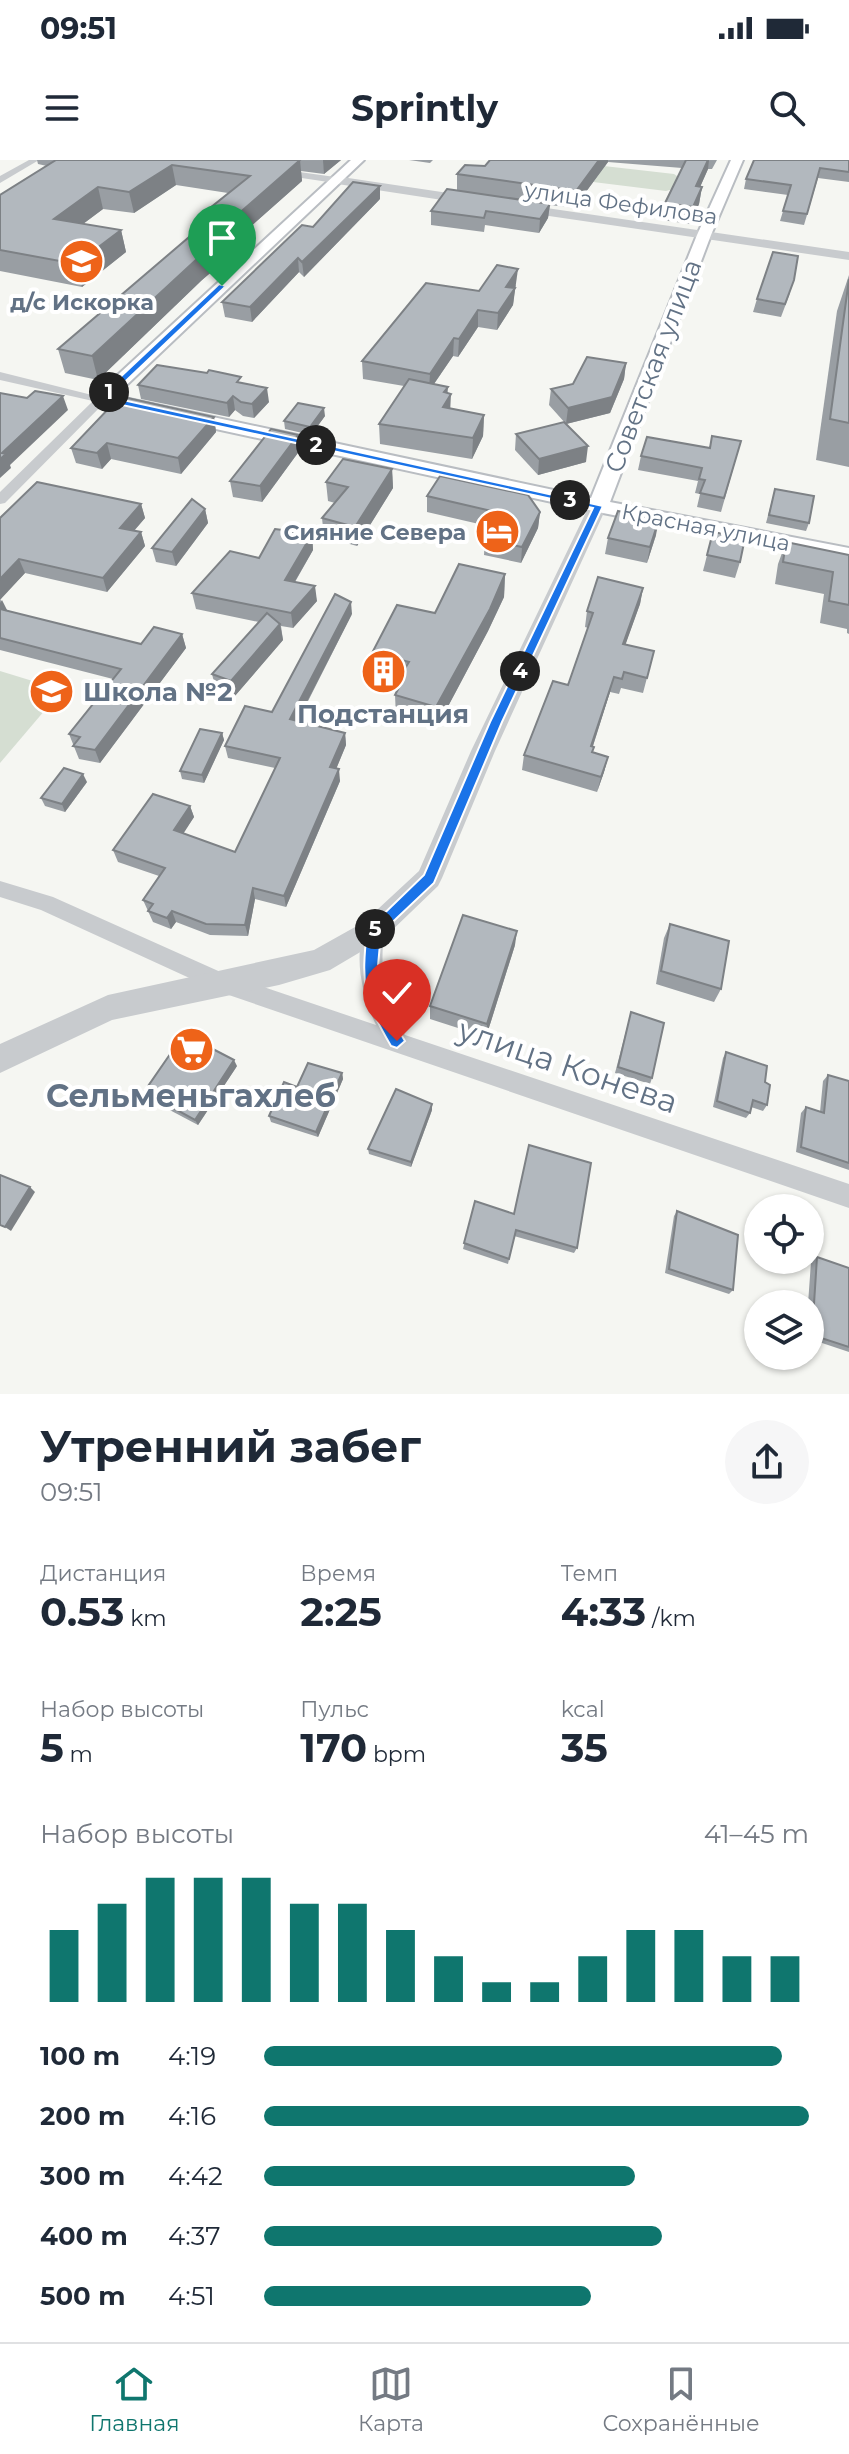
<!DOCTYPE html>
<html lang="ru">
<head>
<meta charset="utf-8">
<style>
	body { margin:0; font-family:Montserrat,sans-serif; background:#f6f6f7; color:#1f2937; height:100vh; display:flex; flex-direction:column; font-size:30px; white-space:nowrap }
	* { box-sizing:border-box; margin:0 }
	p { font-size:26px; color:#747a83 }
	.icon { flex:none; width:44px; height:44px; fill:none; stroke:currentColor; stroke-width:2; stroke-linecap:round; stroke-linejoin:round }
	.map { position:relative; height:1234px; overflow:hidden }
	.drawer { display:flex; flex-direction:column; background:#fff; flex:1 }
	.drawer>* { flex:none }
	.buttons { position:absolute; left:744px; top:1034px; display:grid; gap:16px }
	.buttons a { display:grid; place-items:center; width:80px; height:80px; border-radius:50%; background:#fff; box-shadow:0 2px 6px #0004; font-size:40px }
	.pin { position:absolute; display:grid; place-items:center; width:68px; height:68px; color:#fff; margin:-82px -34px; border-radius:50% 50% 50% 0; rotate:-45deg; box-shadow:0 0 8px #0007 }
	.pin .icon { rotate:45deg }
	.km { position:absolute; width:40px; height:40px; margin:-20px; border-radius:50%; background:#222; color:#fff; font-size:22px; line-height:40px; text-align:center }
	.round { display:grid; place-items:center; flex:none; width:84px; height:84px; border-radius:42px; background:#f6f6f7 }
	.head { display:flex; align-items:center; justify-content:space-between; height:136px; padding:0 40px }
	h1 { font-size:44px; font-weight:700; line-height:60px }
	.stats { display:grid; grid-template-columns:repeat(3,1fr); gap:12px; height:136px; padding:8px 40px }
	.stats div { display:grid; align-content:center }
	.stats b { font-size:40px; font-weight:700 }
	.stats small { font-size:22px; font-weight:400 }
	.stats p { font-size:22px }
	.chart { height:224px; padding:16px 40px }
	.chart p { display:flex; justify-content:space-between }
	.chart svg { width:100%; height:144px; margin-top:8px; stroke:#0f766e; stroke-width:6 }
	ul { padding:0 40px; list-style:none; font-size:26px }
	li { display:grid; grid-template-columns:128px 96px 1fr; align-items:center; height:60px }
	li i { height:20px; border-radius:10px; background:#0f766e }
	.status { display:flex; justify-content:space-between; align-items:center; height:56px; padding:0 40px; background:#fff; direction:ltr }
	.status svg { height:22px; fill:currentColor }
	header { display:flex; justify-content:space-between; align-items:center; height:104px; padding:0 40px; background:#fff; font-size:36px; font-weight:700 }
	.menu { display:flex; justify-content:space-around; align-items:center; height:112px; border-top:2px solid #e0e1e3; background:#fff; font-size:22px; color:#747a83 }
	.menu a { display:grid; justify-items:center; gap:4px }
	.menu .on { color:#0f766e }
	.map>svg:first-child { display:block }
	.green { fill:#d5ded2 }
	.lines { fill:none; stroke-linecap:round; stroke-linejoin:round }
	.secondary-casing { stroke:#b9bdc2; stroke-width:4 }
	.minor { fill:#c8cbce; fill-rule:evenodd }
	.tertiary { fill:#c8cbce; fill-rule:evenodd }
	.secondary { fill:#fff; fill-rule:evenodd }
	.wall { fill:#999ea3 }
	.shaded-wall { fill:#7d8185 }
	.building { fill:#b2b8be; stroke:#7d8185; stroke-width:2 }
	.route { fill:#1a73e8; stroke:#fff; stroke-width:2 }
	.labels { text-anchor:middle; stroke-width:8; stroke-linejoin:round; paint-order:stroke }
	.far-street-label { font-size:22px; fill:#627285; stroke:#fff }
	.far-poi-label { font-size:22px; font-weight:bold; fill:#627285; stroke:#fff }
	.street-label { font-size:26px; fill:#627285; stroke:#fff }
	.poi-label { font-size:26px; font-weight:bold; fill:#627285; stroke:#fff; text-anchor:start }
	.near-street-label { font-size:32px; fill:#627285; stroke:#fff }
	.near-poi-label { font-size:32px; font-weight:bold; fill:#627285; stroke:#fff }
</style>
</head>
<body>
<div class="status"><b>09:51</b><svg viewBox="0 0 49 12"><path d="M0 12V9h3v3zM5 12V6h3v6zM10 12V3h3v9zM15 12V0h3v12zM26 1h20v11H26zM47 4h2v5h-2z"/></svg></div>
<header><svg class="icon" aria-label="menu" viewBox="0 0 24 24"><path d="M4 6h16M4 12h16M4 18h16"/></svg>Sprintly<svg class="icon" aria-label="search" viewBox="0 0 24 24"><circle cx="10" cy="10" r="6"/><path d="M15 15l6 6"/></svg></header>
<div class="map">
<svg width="849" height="1234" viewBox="0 0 849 1234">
	<rect width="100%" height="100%" fill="#f5f6f2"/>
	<g class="green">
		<polygon points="595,5 674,14 681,19 677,28 666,31 585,21"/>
		<polygon points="0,511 62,530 0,603"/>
	</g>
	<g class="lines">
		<defs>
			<polygon id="secondary" points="351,0 364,0 115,236 591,338 697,75 731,0 743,0 711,75 610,342 849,388 849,402 598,352 96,243 93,239 96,235"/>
		</defs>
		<use href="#secondary" class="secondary-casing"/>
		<g class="minor">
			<polygon points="29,0 39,0 0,23 0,16"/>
			<polygon points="278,9 335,17 340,20 335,23 275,14"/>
			<polygon points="0,212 108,239 5,343 0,344 0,332 93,241 0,220"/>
			<path d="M0,721l53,16 172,77 151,51c-14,-29 -24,-71 -9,-101l7,-3 7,3 3,6c-4,45 -1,66 21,105l444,149v24l-629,-216 -179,-82 -41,-13z"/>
		</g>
		<g class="tertiary">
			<polygon points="335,16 475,37 481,41 475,45 331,23 331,17"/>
			<polygon points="519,44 849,92 849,100 515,51 515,45"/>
			<polygon points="598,340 607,346 495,591 442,718 438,726 384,778 330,810 279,825 112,860 0,913 0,884 108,835 314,790 364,762 419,711 471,591 589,346"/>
		</g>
		<use href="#secondary" class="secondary"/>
	</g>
	<g class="wall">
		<polygon points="37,0 341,0 324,14 301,11 302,21 249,68 250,79 202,120 98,220 65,213 58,189 206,62 205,52 228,33 176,25 134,53 103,49 83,64 121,70 126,92 82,127 0,111 0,35 47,6 38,4"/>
		<polygon points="409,0 433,0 430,3"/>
		<polygon points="490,0 717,0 712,9 708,9 700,27 702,27 699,44 690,64 662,60 665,43 682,8 608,2 574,48 550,45 548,58 539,73 485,65 484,72 431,65 431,51 457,31 457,14 485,6"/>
		<polygon points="849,0 849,22 818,18 804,65 780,61 788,35 744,29 746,19"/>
		<polygon points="380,39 304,117 299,112 252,162 225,157 222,142 313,67"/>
		<polygon points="849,115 849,307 816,300 837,151"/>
		<polygon points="516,125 515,128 513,145 497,170 478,167 458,197 453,196 434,224 447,233 450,248 484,255 483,276 472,299 380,284 379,264 404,226 363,219 362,201"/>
		<polygon points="790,133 781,157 753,152 757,139"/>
		<polygon points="626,203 624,219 610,253 566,264 549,245 551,229 573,224"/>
		<polygon points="242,223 269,242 254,258 243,256 235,250 229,257 141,239 138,225"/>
		<polygon points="325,256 311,275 285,269 284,261"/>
		<polygon points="214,257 216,272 181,314 111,299 102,309 76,303 71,288"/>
		<polygon points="516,274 586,302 538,315 515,290"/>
		<polygon points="741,281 721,352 697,347 700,334 695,333 698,321 638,310 641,296 709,288"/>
		<polygon points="300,290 262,342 233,337 230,321"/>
		<polygon points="392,309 393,328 357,386 324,377 322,358 335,343 328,341 326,322"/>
		<polygon points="775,329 809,363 806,371 766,363"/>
		<polygon points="427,336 540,352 538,368 521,403 484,395 485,379 492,367 427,352"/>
		<polygon points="141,344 145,358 134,371 141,372 145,386 107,432 25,413 0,439 7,451 141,484 182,474 186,488 100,603 79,599 69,574 113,519 0,490 0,358"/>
		<polygon points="205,349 208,363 176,406 156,402 152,388"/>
		<polygon points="713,372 740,402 735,418 703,411"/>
		<polygon points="312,374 313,390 295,422 317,441 293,468 281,466 283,480 234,537 216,530 212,514 259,462 196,449 192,433 259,398"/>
		<polygon points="656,375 647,403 605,394 608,378"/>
		<polygon points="786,382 849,395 849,474 847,473 847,469 820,463 824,434 775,424 778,404"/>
		<polygon points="505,414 504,437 488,471 436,569 396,557 395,535 397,521 373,515 372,493 435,453"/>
		<polygon points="643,428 640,444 625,485 654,491 643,533 621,528 619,534 610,532 593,586 594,587 593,592 608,597 604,612 597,632 522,610 524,595 568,525 588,468 585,467 587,451"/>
		<polygon points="352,454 298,561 345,573 346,585 336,609 340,621 286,747 255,739 248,776 210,775 176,762 171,769 153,762 143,740 159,716 118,702 113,690 190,646 194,657 183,673 235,692 275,608 228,598 225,586 272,552"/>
		<polygon points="222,573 224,580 204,623 182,619 180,611"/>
		<polygon points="87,622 65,652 45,646 41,638"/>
		<polygon points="670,764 721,829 714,842 656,824 664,778"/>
		<polygon points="515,785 486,877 430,859 430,846"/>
		<polygon points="631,852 652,918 650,924 615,913"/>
		<polygon points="726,892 765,922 767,945 763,951 751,947 750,953 746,958 713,947 723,898"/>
		<polygon points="237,906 198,965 147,938 144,932"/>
		<polygon points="342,913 343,919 318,977 271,962 269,956 297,927"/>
		<polygon points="828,915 849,921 849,1010 796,992 801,953 806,947 820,952 823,921"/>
		<polygon points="432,950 411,1007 369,994 368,989"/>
		<polygon points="475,1041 577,1088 574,1093 514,1076 508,1104 463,1089"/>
		<polygon points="677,1051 733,1130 729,1134 665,1113 674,1056"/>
		<polygon points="817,1097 849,1108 849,1192 810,1179 810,1144 808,1144 811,1102"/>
	</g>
	<g class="shaded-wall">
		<polygon points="300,0 302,21 249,68 250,79 202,120 98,220 92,196 236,56"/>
		<polygon points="323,0 341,0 324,14"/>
		<polygon points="599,0 608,0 608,2 574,48 576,31"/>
		<polygon points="708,0 709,0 708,9 693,43 696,26"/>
		<polygon points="172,5 176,25 134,53 129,32"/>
		<polygon points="380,26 380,39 304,117 302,102"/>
		<polygon points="98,27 103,49 60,81 54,59"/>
		<polygon points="702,27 699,44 690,64 693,47"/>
		<polygon points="550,44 548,58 539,73 540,59"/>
		<polygon points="121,70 126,92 82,127 76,104"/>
		<polygon points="298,98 299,112 252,162 250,147"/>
		<polygon points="518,109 513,145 497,170 498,153 506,127"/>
		<polygon points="478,150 478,167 458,197 459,179"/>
		<polygon points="454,178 453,196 429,231 430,214"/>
		<polygon points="626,203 624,219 610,253 566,264 568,248"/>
		<polygon points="448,227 447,239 451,234 450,254 443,268 444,232"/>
		<polygon points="267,228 269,242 254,258 252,244"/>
		<polygon points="63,236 68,250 10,305 11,308 0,318 0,299 2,293"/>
		<polygon points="233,236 235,250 229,257 227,243"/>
		<polygon points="324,248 325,256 311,275 310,267"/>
		<polygon points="484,255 483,276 472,299 473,278"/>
		<polygon points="214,257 216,272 181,314 178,298"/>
		<polygon points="298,275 300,290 262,342 260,326"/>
		<polygon points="107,283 111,299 102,309 97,293"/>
		<polygon points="588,286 586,302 538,315 539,299"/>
		<polygon points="392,309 393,328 357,386 355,367"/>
		<polygon points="141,344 145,358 124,382 120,368"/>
		<polygon points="205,349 208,363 176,406 172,392"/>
		<polygon points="540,352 538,368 521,403 522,387"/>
		<polygon points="659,359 656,375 647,403 650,387"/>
		<polygon points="141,372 145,386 107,432 103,418"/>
		<polygon points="312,374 313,390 287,435 285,420"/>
		<polygon points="19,399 25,413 0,440 0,419"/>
		<polygon points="505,414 504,437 488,471 436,569 436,547"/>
		<polygon points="315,426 317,441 293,468 291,453"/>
		<polygon points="643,428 640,444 620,500 623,484"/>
		<polygon points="2,440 9,454 0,458 0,443"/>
		<polygon points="351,442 352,454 292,571 290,559"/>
		<polygon points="280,464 283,480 234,537 231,521"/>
		<polygon points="182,474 186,488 100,603 95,590"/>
		<polygon points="614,517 610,532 588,601 591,586"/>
		<polygon points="222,573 224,580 204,623 202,615"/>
		<polygon points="345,573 346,585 332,619 330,607"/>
		<polygon points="608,597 604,612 597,632 601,617"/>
		<polygon points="339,609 340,621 286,747 284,736"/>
		<polygon points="83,614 87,622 65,652 62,644"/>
		<polygon points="190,646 194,657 178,682 174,670"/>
		<polygon points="253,728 255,739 248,776 245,765"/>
		<polygon points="172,751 176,762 171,769 167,758"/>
		<polygon points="517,771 515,785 486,877 487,864"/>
		<polygon points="234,900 237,906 198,965 195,960"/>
		<polygon points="342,913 343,919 318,977 316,972"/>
		<polygon points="432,944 432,950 411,1007 411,1002"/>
		<polygon points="30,1027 35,1032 11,1071 5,1067"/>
	</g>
	<g class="building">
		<polygon points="56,0 300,0 236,56 248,57 198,98 92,196 58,189 216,54 205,52 250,16 172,5 129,32 98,27 54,59 121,70 76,104 0,90 0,35"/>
		<polygon points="490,0 599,0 576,31 457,14 465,5 485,6"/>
		<polygon points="686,0 708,0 696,26 702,27 693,47 665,43"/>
		<polygon points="754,0 849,0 849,12 820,8 807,54 783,51 791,25 746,19"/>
		<polygon points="353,22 380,26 302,102 298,98 250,147 222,142 302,65 313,67"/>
		<polygon points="447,29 550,44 540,59 486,51 484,58 431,51"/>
		<polygon points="773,92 798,96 794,120 785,144 757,139"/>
		<polygon points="497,105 518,109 506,127 515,128 498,153 478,150 459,179 454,178 430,214 362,201 426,123 479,131"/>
		<polygon points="849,119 849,263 830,259"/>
		<polygon points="587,197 626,203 612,237 568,248 551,229 573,224"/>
		<polygon points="157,205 207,213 209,210 241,217 237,222 267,228 252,244 241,242 233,236 227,243 138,225"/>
		<polygon points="409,219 448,227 444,232 451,234 443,247 484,255 473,278 379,264"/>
		<polygon points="35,231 63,236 2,293 6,294 0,299 0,233 27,238"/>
		<polygon points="123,237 214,257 178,298 107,283 97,293 71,288 112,245"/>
		<polygon points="298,243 324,248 310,267 284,261"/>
		<polygon points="564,262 588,286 539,299 516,274"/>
		<polygon points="271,269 298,275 260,326 230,321"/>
		<polygon points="712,276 741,281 724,338 700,333 705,320 699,319 702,308 641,296 647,277 710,288"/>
		<polygon points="343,299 392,309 355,367 322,358 348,327 326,322"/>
		<polygon points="440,316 528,335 540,352 522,387 485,379 500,353 427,336"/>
		<polygon points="37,322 141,344 120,368 141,372 103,418 19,399 0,419 0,358"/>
		<polygon points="775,329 814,336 809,363 769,355"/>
		<polygon points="192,339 205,349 172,392 152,388"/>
		<polygon points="618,351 659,359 650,387 608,378"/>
		<polygon points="275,369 312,374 285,420 315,426 291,453 192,433 230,391 259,398"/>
		<polygon points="713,372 745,378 740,402 707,395"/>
		<polygon points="786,382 849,395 849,445 829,441 833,412 783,402"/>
		<polygon points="459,404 505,414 490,449 436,547 395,535 401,524 396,523 409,502 372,493 397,445 435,453"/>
		<polygon points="598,417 643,428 623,484 654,491 647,518 624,512 622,519 614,517 591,586 594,587 592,592 608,597 601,617 524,595 553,521 568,525 593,453 587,451"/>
		<polygon points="335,434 351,442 290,559 345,573 330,607 339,609 284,736 253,728 245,765 206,764 172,751 167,758 148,751 153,744 143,740 165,708 113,690 153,634 190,646 174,670 235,692 280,598 225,586 245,546 272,552"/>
		<polygon points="0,449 141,484 154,467 182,474 95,590 73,586 80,577 69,574 121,509 0,478"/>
		<polygon points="267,453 280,464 231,521 212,514"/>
		<polygon points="200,569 222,573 202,615 180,611"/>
		<polygon points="64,608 83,614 62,644 41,638"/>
		<polygon points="463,755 517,771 487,864 430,846"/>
		<polygon points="670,764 729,781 721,829 661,811"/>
		<polygon points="631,852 664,863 652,918 618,907"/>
		<polygon points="184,874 234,900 195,960 144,932"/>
		<polygon points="726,892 767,906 765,922 770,925 767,945 753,940 750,953 717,941"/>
		<polygon points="308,903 342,913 316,972 269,956 284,922 297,927"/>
		<polygon points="828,915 849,921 849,1003 801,987 806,947 824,953"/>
		<polygon points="396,929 432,944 411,1002 368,989"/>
		<polygon points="529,985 591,1003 577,1088 516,1070 509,1099 464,1083 475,1041 514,1054"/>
		<polygon points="0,1015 30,1027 5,1067 0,1065"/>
		<polygon points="677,1051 738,1075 733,1130 669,1109"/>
		<polygon points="817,1097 849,1108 849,1187 812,1175"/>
	</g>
	<path class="route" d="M219,124l7,2 -117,111 494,109 -101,216 -68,161 -53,50 -4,44 7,29 21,35 -8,7 -6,-2c-28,-48 -30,-62 -24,-116l57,-55 66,-153 103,-214 -494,-108v-3z"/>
	<defs>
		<symbol id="school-disc" viewBox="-11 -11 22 22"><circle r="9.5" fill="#ee6319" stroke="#fff"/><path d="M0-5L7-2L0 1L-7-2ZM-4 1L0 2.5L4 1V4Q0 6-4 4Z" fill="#fff"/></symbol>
		<symbol id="hotel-disc" viewBox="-11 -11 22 22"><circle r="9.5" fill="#ee6319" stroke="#fff"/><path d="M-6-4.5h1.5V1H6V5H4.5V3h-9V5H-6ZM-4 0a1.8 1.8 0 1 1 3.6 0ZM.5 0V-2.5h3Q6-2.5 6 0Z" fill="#fff"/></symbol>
		<symbol id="building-disc" viewBox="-11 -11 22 22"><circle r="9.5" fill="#ee6319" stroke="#fff"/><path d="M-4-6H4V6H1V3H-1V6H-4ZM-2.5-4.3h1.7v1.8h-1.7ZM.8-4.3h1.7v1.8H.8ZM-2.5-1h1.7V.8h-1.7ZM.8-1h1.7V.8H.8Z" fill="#fff"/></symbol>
		<symbol id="supermarket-disc" viewBox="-11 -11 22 22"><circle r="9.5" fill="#ee6319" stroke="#fff"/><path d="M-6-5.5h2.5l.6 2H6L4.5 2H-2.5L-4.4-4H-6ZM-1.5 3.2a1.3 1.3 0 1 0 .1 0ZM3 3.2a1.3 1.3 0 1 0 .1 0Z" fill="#fff"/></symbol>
	</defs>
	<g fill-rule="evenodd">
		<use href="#school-disc" x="56" y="76" width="51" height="51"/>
		<use href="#hotel-disc" x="472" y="346" width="51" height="51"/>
		<use href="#building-disc" x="358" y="486" width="51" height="51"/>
		<use href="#school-disc" x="26" y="506" width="51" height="51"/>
		<use href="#supermarket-disc" x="166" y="864" width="51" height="51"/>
	</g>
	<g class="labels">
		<g class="far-street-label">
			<text transform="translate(621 43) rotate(8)" y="8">улица Фефилова</text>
			<text transform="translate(706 367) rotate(11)" y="8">Красная улица</text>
		</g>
		<g class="far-poi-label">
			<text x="82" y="150">д/с Искорка</text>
			<text x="466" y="380" text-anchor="end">Сияние Севера</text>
		</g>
		<g class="street-label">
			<text transform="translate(653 206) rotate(-69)" y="9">Советская улица</text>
		</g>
		<g class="poi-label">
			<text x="83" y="541">Школа №2</text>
			<text x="383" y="563" text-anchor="middle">Подстанция</text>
		</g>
		<g class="near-street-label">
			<text transform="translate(568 906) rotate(19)" y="11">улица Конева</text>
		</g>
		<g class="near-poi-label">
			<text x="191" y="947">Сельменьгахлеб</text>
		</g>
	</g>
</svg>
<div class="buttons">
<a><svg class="icon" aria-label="locate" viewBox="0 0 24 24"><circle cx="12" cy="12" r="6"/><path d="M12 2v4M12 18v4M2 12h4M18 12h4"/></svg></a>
<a><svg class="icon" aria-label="layers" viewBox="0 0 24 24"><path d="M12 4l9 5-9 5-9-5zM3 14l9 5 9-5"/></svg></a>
</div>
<div class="pin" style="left:222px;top:126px;background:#1e9e55"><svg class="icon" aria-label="arrive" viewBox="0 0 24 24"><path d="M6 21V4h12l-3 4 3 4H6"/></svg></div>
<div class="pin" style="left:397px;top:881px;background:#d93025"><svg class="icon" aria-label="check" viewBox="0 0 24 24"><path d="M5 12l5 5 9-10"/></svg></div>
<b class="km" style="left:109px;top:232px">1</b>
<b class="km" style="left:316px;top:285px">2</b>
<b class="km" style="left:570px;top:340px">3</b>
<b class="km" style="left:520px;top:511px">4</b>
<b class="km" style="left:375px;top:769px">5</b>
</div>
<section class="drawer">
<div class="head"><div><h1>Утренний забег</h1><p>09:51</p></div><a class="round"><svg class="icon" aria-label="share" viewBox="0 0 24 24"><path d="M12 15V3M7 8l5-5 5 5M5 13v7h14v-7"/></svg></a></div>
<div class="stats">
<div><p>Дистанция</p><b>0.53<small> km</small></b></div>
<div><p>Время</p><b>2:25</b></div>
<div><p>Темп</p><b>4:33<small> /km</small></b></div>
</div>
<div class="stats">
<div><p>Набор высоты</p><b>5<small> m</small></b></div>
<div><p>Пульс</p><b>170<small> bpm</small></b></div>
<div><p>kcal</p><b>35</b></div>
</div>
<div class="chart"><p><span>Набор высоты</span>41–45 m</p>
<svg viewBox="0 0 160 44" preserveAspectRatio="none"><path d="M5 44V22M15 44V14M25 44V6M35 44V6M45 44V6M55 44V14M65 44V14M75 44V22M85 44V30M95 44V38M105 44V38M115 44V30M125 44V22M135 44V22M145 44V30M155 44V30"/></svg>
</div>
<ul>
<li><b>100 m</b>4:19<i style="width:95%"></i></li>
<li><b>200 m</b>4:16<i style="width:100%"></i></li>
<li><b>300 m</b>4:42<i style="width:68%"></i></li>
<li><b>400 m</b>4:37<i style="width:73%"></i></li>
<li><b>500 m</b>4:51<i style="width:60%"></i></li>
</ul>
</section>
<nav class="menu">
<a class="on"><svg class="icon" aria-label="home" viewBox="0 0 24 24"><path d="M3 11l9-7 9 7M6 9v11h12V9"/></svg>Главная</a>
<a><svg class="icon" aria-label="map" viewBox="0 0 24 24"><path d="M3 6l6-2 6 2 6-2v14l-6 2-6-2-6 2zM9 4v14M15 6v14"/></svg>Карта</a>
<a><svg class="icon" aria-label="saved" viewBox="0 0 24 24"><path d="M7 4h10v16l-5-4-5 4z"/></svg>Сохранённые</a>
</nav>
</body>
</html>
